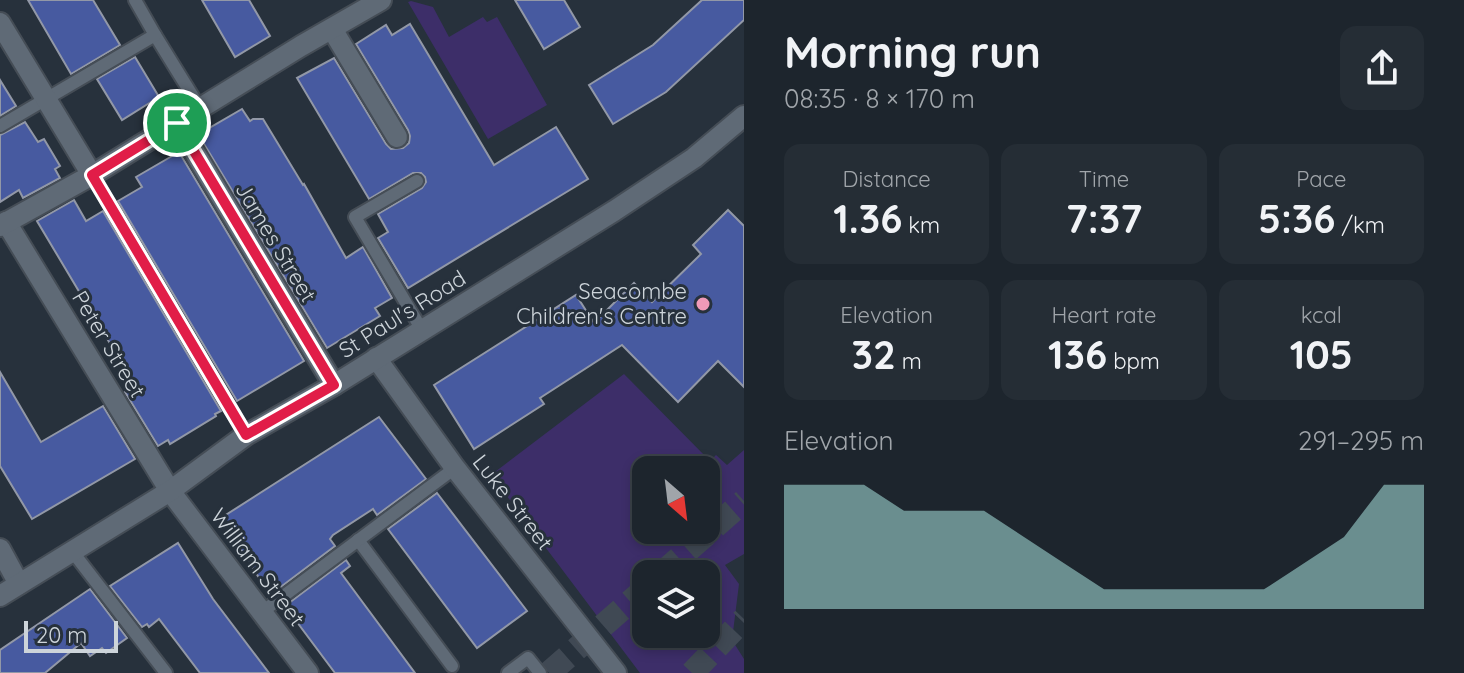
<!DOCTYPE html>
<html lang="en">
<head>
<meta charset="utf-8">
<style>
	body { margin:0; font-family:Quicksand,sans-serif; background:#252d35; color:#f1f3f6; height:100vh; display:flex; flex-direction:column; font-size:30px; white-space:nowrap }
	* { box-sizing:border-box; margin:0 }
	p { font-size:26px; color:#a0a5aa }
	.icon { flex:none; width:44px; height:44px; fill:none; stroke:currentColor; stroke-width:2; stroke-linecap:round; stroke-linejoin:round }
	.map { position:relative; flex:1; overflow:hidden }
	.side { display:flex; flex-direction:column; background:#1d252d; width:720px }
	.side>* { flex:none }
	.needle { width:52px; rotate:152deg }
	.tools { position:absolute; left:632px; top:456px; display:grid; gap:16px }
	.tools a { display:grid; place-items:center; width:88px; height:88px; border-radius:16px; background:#1d252d; box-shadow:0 4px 12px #0003,0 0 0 2px #3b4249; font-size:40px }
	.scale { position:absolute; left:24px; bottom:20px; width:94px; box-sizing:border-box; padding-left:8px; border:4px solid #cdd4da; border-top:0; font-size:22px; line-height:28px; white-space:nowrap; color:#cdd4da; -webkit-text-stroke:6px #27313c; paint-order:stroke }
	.pin { position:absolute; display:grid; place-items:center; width:68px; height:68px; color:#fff; margin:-34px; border:4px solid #fff; border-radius:50%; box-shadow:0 2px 8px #0007 }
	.round { display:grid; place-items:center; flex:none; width:84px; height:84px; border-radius:16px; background:#252d35 }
	.summary { display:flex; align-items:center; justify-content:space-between; height:136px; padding:0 40px }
	h1 { font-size:44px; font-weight:700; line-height:60px }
	.figures { display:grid; grid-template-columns:repeat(3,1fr); gap:12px; height:136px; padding:8px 40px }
	.figures div { display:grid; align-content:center; border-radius:16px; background:#252d35; text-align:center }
	.figures b { font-size:40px; font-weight:700 }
	.figures small { font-size:22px; font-weight:400 }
	.figures p { font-size:22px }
	.chart { height:224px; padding:16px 40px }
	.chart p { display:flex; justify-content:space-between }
	.chart svg { width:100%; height:144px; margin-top:8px; fill:#8bbbb9; opacity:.7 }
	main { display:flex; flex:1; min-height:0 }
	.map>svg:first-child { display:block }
	.green { fill:#3d2e69; fill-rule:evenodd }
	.building { fill:#475aa0; stroke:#9298a7; stroke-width:2 }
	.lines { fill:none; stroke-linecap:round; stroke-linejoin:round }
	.highway-tunnel { stroke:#404954; stroke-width:24; stroke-dasharray:24 12; stroke-linecap:butt }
	.lane-casing { stroke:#454d56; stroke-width:16 }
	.street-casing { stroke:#454d56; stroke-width:24 }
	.lane { stroke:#5f6a76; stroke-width:12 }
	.street { stroke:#5f6a76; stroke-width:20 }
	.route-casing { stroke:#fff; stroke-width:16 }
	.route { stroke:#e11d48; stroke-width:10 }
	.poi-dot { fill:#ef9ab8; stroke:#27313c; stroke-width:3 }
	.labels { text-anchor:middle; stroke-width:6; stroke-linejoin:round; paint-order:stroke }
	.street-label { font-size:22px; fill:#cdd4da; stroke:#27313c }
	.poi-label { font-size:22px; fill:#cdd4da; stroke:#27313c; text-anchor:end }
</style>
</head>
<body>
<main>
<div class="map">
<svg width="744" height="673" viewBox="0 0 744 673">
	<rect width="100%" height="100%" fill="#27313c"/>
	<g class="green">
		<polygon points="411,1 433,7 449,37 483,17 487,22 497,17 547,105 488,139 408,2"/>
		<path d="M624,374l86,87 6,-6 11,10 17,-15v104l-19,11 14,19 -7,56 12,19v14h-104l-149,-198zM646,470h60v60h-60zM706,574v60h-60v-60z"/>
	</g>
	<g class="building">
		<polygon points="28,0 93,0 120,45 71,74"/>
		<polygon points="202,0 249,0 270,36 235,57"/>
		<polygon points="515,0 564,0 580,27 544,49"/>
		<polygon points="702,0 744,0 744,20 666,92 613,124 589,85 653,45"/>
		<polygon points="410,24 494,165 556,127 588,179 408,288 378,238 388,232 378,214 422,188 426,182 425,177 421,173 413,173 369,199 297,78 334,58 386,144 391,149 403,148 409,143 410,136 408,130 356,44 386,25 392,35"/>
		<polygon points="135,57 159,97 122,120 97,79"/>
		<polygon points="0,80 16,106 0,116"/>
		<polygon points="242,109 250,121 253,119 263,119 303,185 304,184 346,258 363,247 392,298 375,308 380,316 327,348 201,139 208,134 206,130"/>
		<polygon points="25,122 38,142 44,139 60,166 55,169 60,178 23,198 19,190 0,202 0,135"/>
		<polygon points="179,152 304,361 237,401 118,201 142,187 136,177"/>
		<polygon points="74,200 86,221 103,211 221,411 215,414 216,416 170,444 168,440 158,446 125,392 133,388 124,367 37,221"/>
		<polygon points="728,210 744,226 744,387 718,361 678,402 622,345 540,398 544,404 474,449 434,385 576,295 594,323 634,283 652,302 701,254 693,245"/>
		<polygon points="0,372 41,442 103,406 135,459 32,519 0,466"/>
		<polygon points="379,417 426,479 377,515 373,509 333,535 330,539 335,546 274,592 265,579 261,581 221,518"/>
		<polygon points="437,493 527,611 477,648 388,529"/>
		<polygon points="178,543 213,599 269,673 200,673 159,619 149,627 147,624 142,627 110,586"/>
		<polygon points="346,560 350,566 341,573 415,673 335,673 285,606"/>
		<polygon points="90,589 127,638 106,653 102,648 90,656 81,643 45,673 0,673 0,650"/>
	</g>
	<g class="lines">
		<g class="highway-tunnel">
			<polyline points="661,574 744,501"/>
			<polyline points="549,673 646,588"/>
			<polyline points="692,673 744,619"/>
		</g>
		<defs>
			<g id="lane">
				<polyline points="155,35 200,108"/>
				<polyline points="0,126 155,35 135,0"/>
				<polyline points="92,175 246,435"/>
				<polyline points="417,181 355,217 422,330"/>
				<polyline points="358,540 452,666"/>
				<polyline points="72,551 166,673"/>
				<polyline points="262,612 455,468"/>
				<polyline points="508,673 528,658 540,673"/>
			</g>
			<g id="street">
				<polyline points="0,23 92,175"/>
				<polyline points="332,29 397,137"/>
				<polyline points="177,123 334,385"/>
				<polyline points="6,222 170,491 308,673"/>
				<polyline points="0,226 92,175 301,46 381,0"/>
				<polyline points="376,358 455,468 616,673"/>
				<polyline points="0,549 19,584"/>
				<polyline points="0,596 170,491 246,435 334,385 614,211 694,158 744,116"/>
			</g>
		</defs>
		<use href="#lane" class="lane-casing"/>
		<use href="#street" class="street-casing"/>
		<use href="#lane" class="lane"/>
		<use href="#street" class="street"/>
	</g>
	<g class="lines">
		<defs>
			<polygon id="route" points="177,123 334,385 246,435 92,175"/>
		</defs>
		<use href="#route" class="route-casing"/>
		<use href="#route" class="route"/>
	</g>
	<circle class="poi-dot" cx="703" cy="304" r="8"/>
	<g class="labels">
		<g class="street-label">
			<text transform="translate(276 242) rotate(59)" y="8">James Street</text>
			<text transform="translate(402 314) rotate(-32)" y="8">St Paul's Road</text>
			<text transform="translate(109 344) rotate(59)" y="8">Peter Street</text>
			<text transform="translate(513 502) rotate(52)" y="8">Luke Street</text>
			<text transform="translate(258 567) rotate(53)" y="8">William Street</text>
		</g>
		<g class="poi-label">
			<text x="687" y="299">Seacombe<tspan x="687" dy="25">Children's Centre</tspan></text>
		</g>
	</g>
</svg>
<div class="tools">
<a><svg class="needle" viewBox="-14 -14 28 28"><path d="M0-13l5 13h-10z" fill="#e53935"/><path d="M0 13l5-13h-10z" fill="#a0a5aa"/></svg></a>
<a><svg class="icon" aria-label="layers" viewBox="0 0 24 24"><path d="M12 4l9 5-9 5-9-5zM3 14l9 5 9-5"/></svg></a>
</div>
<div class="scale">20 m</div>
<div class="pin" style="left:177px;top:123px;background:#1e9e55"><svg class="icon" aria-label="arrive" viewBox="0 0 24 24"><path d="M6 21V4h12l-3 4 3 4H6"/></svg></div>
</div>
<section class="side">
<div class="summary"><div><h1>Morning run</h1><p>08:35 · 8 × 170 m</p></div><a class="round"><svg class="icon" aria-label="share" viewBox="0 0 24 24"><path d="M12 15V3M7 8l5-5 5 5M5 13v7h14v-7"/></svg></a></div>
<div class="figures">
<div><p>Distance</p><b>1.36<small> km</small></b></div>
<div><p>Time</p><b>7:37</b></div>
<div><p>Pace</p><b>5:36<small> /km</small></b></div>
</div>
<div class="figures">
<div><p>Elevation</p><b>32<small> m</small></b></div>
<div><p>Heart rate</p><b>136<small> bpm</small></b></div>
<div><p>kcal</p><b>105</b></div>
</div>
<div class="chart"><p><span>Elevation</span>291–295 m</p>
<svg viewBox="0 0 160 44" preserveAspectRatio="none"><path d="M0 44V6L10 6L20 6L30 14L40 14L50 14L60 22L70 30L80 38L90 38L100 38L110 38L120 38L130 30L140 22L150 6L160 6V44z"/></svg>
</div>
</section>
</main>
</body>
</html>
